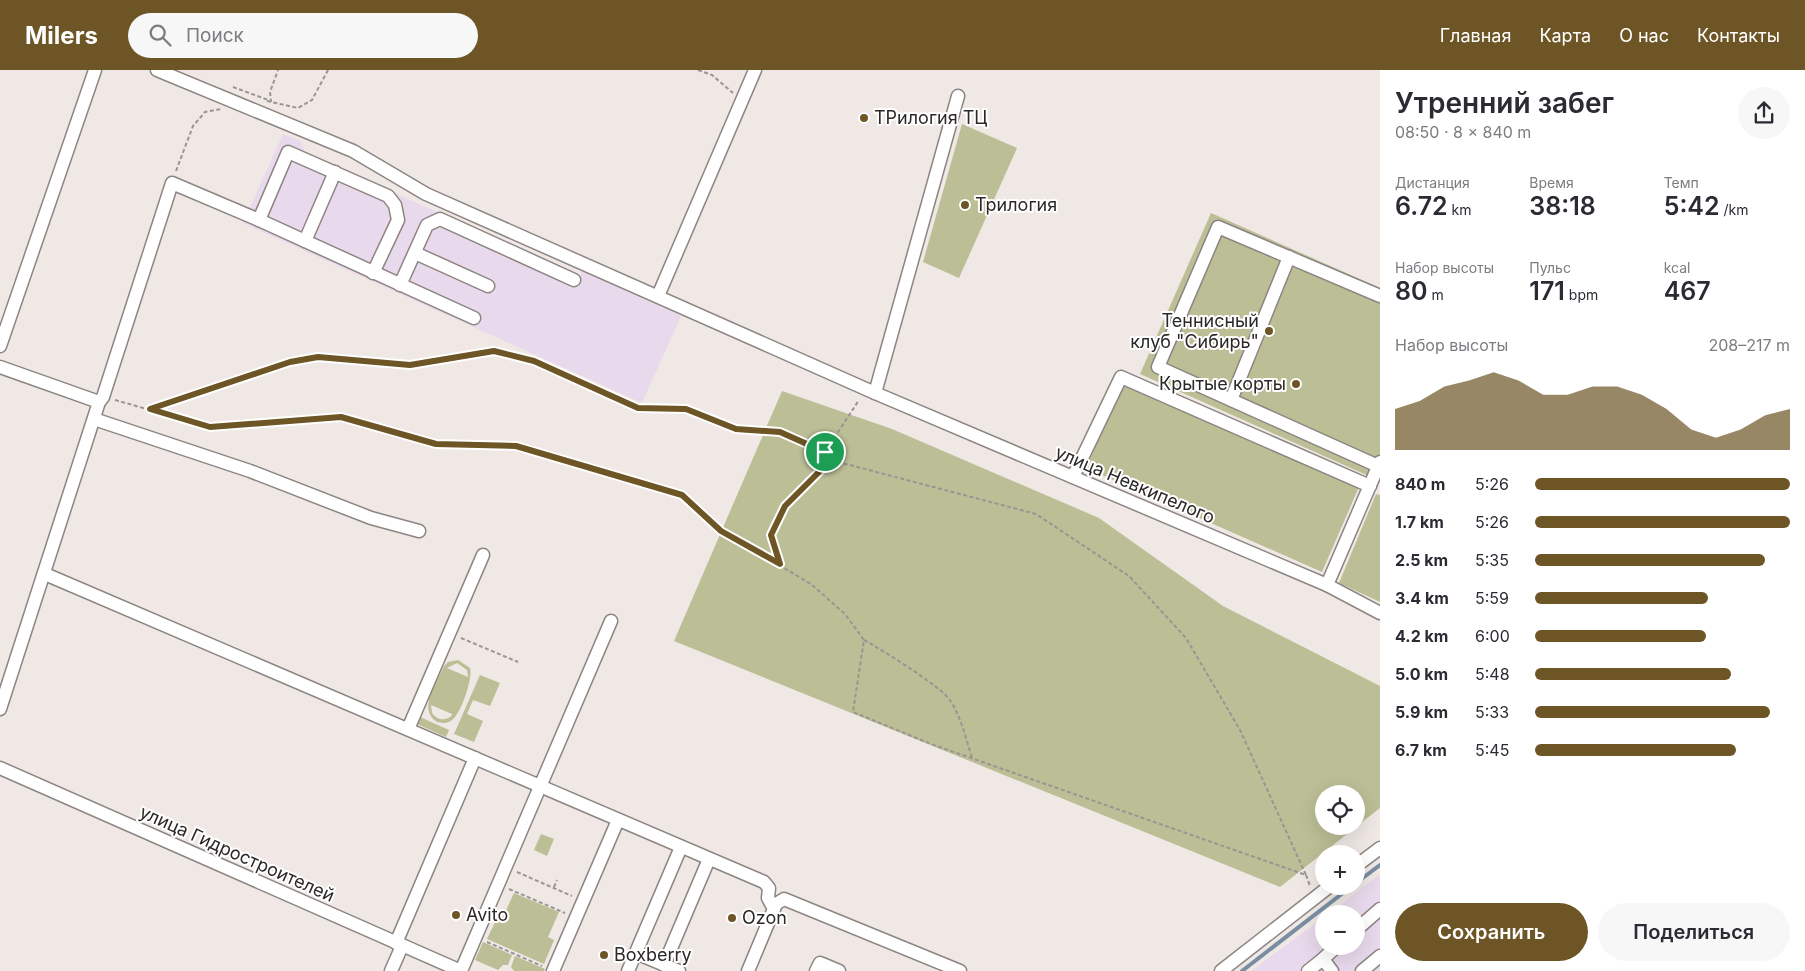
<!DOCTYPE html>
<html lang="ru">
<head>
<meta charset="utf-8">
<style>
	body { margin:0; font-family:Inter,sans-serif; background:#f7f7f7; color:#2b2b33; height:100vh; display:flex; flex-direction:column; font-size:19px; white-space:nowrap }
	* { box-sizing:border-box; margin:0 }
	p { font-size:16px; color:#7c7c81 }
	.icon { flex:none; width:28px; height:28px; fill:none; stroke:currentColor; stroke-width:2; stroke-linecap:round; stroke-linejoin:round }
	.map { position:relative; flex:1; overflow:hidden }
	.drawer { display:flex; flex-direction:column; background:#fff; width:425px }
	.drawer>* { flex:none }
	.buttons { position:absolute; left:1315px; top:715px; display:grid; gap:10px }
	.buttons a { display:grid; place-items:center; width:50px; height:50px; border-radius:50%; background:#fff; box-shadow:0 5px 20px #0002; font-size:25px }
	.pin { position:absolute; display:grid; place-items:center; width:42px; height:42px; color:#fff; margin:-21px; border:2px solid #fff; border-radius:50%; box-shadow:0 1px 5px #0007 }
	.round { display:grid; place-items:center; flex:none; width:52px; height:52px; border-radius:26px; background:#f7f7f7 }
	.head { display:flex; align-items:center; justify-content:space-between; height:85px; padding:0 15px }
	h1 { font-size:28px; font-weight:600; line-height:38px }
	.stats { display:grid; grid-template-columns:repeat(3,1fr); gap:8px; height:85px; padding:5px 15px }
	.stats div { display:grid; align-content:center }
	.stats b { font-size:25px; font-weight:600 }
	.stats small { font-size:14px; font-weight:400 }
	.stats p { font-size:14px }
	.chart { height:140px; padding:10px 15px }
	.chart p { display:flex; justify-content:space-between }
	.chart svg { width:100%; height:90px; margin-top:5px; fill:#6d5525; opacity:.7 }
	.primary-button { display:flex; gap:10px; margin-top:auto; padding:10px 15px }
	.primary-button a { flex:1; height:58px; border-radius:30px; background:#6d5525; color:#fff; font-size:20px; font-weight:600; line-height:58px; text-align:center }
	.primary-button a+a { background:#f7f7f7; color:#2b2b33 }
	ul { padding:0 15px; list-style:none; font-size:16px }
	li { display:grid; grid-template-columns:80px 60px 1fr; align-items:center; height:38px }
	li i { height:12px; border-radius:6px; background:#6d5525 }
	header { display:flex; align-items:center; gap:30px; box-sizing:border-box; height:70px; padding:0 25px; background:#6d5525; color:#fff }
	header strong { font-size:24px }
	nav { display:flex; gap:28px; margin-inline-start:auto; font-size:18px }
	.search { width:350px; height:45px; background:#f7f7f7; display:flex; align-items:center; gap:12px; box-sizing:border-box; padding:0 18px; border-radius:28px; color:#7c7c81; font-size:19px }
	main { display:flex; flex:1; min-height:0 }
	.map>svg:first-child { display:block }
	.industrial { fill:#e9d9ec }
	.green { fill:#bcbe96; fill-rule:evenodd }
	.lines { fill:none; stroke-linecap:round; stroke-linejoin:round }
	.stream { stroke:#798ea3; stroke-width:4 }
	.minor-casing { stroke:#8c8582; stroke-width:15 }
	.path { stroke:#9a9592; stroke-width:2; stroke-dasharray:4 2.5; stroke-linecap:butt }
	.minor { stroke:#fff; stroke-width:12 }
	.route-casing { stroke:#fff; stroke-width:10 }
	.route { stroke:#6d5525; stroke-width:6 }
	.poi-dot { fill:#6d5525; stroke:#fff; stroke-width:2 }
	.labels { text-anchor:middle; stroke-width:4; stroke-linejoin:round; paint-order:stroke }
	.poi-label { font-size:18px; fill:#2b2827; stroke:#fff; text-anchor:start }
	.street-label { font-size:18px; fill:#2b2827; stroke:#fff }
</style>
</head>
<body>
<header>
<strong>Milers</strong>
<div class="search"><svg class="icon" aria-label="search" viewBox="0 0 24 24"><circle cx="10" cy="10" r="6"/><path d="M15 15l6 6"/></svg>Поиск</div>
<nav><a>Главная</a><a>Карта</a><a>О нас</a><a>Контакты</a></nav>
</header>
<main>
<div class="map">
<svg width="1380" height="901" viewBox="0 0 1380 901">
	<rect width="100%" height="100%" fill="#efe8e4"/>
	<g class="industrial">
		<polygon points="283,64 301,71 305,82 579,207 582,201 681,246 642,333 243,153"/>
		<polygon points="1380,804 1380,901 1251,901 1324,847 1324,876 1356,876 1356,844 1328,844"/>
	</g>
	<g class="green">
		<polygon points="962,54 1017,78 959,208 923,192"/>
		<polygon points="1211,143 1380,218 1380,411 1140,304"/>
		<polygon points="1123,314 1359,417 1322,502 1086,398"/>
		<path d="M782,321l110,38 207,89 124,88 157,80v122l-100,79 -606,-246zM1324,724h32v32h-32z"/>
		<polygon points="1376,424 1380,425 1380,532 1339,513"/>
		<path d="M458,590l12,8c3,10 -9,46 -18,52 -5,4 -10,3 -15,2 -20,-13 0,-40 7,-56l4,-4zM457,593l10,7 1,7 -21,-9zM431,635l21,9v1c-6,7 -15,5 -20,-2z"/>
		<polygon points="480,605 500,613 490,636 473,630 467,644 483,651 474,672 454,664"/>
		<polygon points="420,647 449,660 446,667 417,654"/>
		<polygon points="541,764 554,769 547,786 534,780"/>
		<polygon points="514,823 559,842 548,867 554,870 544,894 487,869 498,846 503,847"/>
		<polygon points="483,872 512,885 508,895 503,895 498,900 475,890"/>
		<polygon points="515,886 545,899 544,901 514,901 511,897"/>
	</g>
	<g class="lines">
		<g class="stream">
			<polyline points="1356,813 1380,795"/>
			<polyline points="1242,901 1352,816"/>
		</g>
		<defs>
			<g id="minor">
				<polyline points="157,0 353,81 426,124 875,323 1327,515 1380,543"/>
				<polyline points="259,150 474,248"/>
				<polyline points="305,171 335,102"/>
				<polyline points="415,183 488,216"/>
				<polyline points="400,215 427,155 440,149 574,210"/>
				<polyline points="658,226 755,0"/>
				<polyline points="0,276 95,0"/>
				<polyline points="0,297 99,332 0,639"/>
				<polyline points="875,323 958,26"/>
				<polyline points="1231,330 1289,187"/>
				<polyline points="99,332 103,327 172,113 259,150 288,82 388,126 395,135 398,150 373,203"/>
				<polyline points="94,349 250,401 371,448 419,461"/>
				<polyline points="1378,396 1158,297 1218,157 1380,226"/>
				<polyline points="1073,407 1121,307 1370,416"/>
				<polyline points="45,504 764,812 769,818 768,828 774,839"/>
				<polyline points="1327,515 1380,392"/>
				<polyline points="408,659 483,485"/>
				<polyline points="0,698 461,901"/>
				<polyline points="1356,796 1380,778"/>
				<polyline points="1356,860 1380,839"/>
				<polyline points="396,873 475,688"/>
				<polyline points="636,883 679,901"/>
				<polyline points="1323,889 1337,876"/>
				<polyline points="664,895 709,789"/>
				<polyline points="391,901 402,876"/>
				<polyline points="461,901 611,551"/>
				<polyline points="553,901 618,750"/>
				<polyline points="628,901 681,777"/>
				<polyline points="748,901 776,834 784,829 960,901"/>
				<polyline points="816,901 820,893 839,901"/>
				<polyline points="1221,901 1330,816"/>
				<polyline points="1308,901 1323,889 1332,901"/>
				<polyline points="1362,901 1380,886"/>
			</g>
		</defs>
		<use href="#minor" class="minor-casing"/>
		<g class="path">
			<polyline points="698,0 712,5 733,23"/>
			<polyline points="233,17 271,31 270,22 278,0"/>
			<polyline points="267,31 298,38 312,30 328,0"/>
			<polyline points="176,101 193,56 205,42 221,39"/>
			<polyline points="115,330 210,357 341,347 436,373 516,376 682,425 721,461 811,514 845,544 864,570 853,642 931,674 1306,805 1240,660 1186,568 1129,506 1036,444 846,394 824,397"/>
			<polyline points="151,338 290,292 319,287 410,295 495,281 534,291 638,337 686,339 736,359 780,362 825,382"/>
			<polyline points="780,494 771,465 785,436 824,397 825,382 859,330"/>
			<polyline points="461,568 518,592"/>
			<path d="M864,570c17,9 76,46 86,60 11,17 16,39 22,58"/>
			<polyline points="517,802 572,826"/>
			<polyline points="1306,805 1310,816"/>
			<polyline points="554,817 557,810"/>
			<polyline points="509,819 565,843"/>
			<polyline points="487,872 542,896"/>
		</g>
		<use href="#minor" class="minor"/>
	</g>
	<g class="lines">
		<defs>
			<polygon id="route" points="494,281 534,291 638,338 686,339 736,359 780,362 825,382 824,397 785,436 771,465 780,494 721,461 682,425 516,376 436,374 341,347 210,357 150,339 290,292 318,287 410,295"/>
		</defs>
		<use href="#route" class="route-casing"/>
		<use href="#route" class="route"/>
	</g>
	<g class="poi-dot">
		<circle cx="864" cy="48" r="5"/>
		<circle cx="965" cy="135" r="5"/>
		<circle cx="1269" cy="261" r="5"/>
		<circle cx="1296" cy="314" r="5"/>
		<circle cx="456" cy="845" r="5"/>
		<circle cx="732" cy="848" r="5"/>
		<circle cx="604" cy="885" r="5"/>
	</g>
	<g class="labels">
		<g class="poi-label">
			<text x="874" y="54">ТРилогия ТЦ</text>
			<text x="975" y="141">Трилогия</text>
			<text x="1259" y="257" text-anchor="end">Теннисный<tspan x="1259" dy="21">клуб "Сибирь"</tspan></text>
			<text x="1286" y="320" text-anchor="end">Крытые корты</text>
			<text x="466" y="851">Avito</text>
			<text x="742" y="854">Ozon</text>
			<text x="614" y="891">Boxberry</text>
		</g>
		<g class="street-label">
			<text transform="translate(1135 415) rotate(23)" y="6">улица Невкипелого</text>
			<text transform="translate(237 784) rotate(24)" y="6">улица Гидростроителей</text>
		</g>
	</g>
</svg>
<div class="buttons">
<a><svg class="icon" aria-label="locate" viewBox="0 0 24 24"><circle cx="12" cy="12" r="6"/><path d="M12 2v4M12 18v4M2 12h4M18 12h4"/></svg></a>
<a>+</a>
<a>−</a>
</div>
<div class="pin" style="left:825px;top:382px;background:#1e9e55"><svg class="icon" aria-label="arrive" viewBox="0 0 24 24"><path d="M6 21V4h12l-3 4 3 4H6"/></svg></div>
</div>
<section class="drawer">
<div class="head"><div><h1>Утренний забег</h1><p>08:50 · 8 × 840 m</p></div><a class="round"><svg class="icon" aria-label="share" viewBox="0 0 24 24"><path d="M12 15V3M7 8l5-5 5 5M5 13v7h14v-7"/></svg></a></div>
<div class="stats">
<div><p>Дистанция</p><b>6.72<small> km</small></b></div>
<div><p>Время</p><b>38:18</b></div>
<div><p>Темп</p><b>5:42<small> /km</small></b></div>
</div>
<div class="stats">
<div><p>Набор высоты</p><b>80<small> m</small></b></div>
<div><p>Пульс</p><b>171<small> bpm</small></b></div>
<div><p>kcal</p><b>467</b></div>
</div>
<div class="chart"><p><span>Набор высоты</span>208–217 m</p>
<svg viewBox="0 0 160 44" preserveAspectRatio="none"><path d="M0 44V24L10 20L20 13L30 10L40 6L50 10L60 17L70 17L80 13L90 13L100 17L110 24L120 34L130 38L140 34L150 27L160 24V44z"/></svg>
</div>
<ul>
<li><b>840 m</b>5:26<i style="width:100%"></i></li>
<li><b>1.7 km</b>5:26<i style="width:100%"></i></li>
<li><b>2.5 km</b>5:35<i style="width:90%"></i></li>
<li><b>3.4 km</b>5:59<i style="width:68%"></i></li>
<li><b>4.2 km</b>6:00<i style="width:67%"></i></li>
<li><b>5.0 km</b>5:48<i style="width:77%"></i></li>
<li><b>5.9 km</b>5:33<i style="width:92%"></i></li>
<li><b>6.7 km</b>5:45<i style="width:79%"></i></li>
</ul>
<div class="primary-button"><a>Сохранить</a><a>Поделиться</a></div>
</section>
</main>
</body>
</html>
